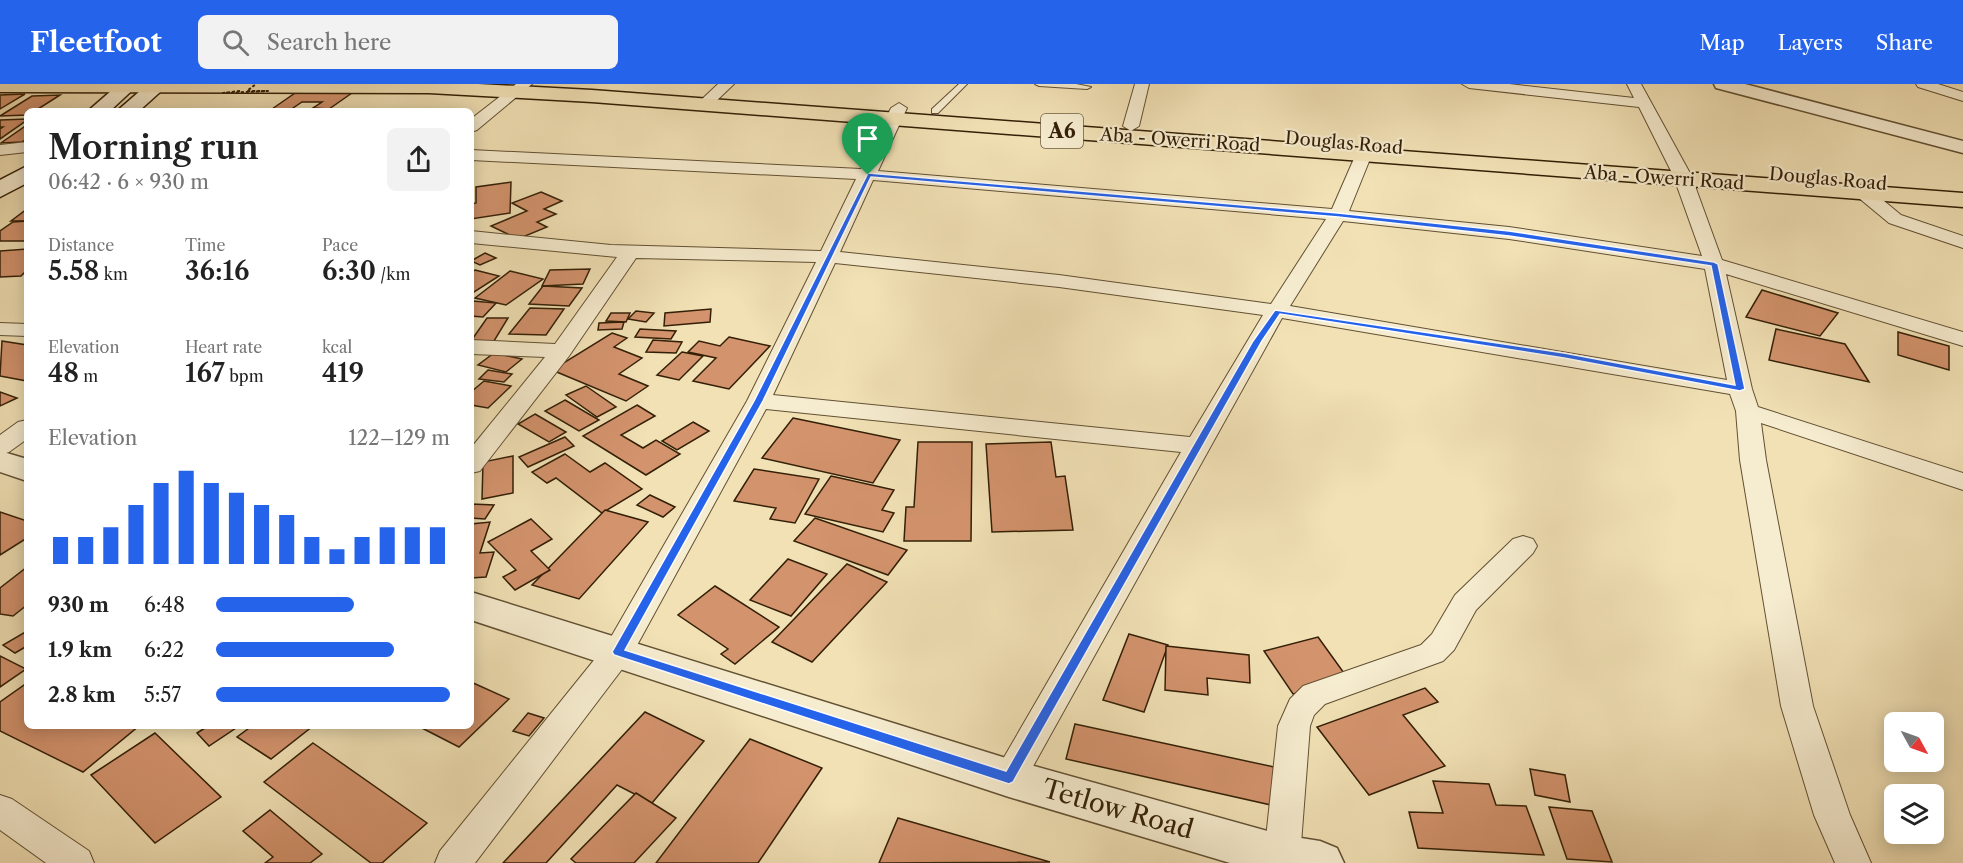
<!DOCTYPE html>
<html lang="en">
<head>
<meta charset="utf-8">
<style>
	body { margin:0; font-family:"Libre Caslon Text",serif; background:#f2f2f2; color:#222; height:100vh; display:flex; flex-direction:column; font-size:22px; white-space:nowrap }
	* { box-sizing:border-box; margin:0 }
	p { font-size:20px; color:#767676 }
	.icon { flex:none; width:33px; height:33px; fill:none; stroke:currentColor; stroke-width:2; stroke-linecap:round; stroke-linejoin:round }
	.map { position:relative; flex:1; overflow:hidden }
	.panel { position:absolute; left:24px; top:24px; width:450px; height:621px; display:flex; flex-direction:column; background:#fff; border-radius:9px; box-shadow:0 3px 15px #0003 }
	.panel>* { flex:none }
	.needle { width:39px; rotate:130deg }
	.buttons { position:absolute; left:1884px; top:628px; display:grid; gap:12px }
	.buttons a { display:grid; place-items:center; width:60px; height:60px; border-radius:9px; background:#fff; box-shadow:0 3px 15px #0003; font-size:30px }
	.pin { position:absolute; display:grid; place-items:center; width:51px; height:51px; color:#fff; margin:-62px -26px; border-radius:50% 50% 50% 0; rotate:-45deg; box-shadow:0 0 6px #0007 }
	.pin .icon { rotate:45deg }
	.round { display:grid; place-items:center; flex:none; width:63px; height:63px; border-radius:9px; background:#f2f2f2 }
	.head { display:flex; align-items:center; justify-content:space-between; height:102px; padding:0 24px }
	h1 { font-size:33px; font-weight:600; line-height:45px }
	.metrics { display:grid; grid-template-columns:repeat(3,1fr); gap:9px; height:102px; padding:6px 24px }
	.metrics div { display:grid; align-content:center }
	.metrics b { font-size:26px; font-weight:600 }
	.metrics small { font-size:16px; font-weight:400 }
	.metrics p { font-size:16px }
	.chart { height:168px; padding:12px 24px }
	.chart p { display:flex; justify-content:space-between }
	.chart svg { width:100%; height:108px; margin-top:6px; stroke:#2563eb; stroke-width:6 }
	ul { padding:0 24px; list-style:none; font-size:20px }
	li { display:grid; grid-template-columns:96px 72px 1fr; align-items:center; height:45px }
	li i { height:15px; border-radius:8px; background:#2563eb }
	header { display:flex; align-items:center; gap:36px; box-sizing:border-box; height:84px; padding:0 30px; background:#2563eb; color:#fff }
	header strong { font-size:28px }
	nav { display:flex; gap:33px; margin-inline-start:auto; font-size:21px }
	.search { width:420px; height:54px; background:#f2f2f2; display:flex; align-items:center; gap:15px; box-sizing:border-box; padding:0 21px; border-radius:9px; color:#767676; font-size:22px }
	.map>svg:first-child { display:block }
	.building { fill:#d3936d; stroke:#331f06; stroke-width:1.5 }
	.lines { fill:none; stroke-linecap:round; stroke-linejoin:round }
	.service-casing { stroke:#625032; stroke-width:2 }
	.minor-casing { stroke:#625032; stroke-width:2 }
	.tertiary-casing { stroke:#625032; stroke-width:3 }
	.secondary-casing { stroke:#331f06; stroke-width:3 }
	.trunk-casing { stroke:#331f06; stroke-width:3 }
	.service { fill:#f6eccf; fill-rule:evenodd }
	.minor { fill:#f6eccf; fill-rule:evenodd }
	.tertiary { fill:#f6eccf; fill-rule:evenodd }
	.secondary { fill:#f6eccf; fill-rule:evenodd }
	.trunk { fill:#f1e1b5; fill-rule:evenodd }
	.path-bridge { stroke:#331f06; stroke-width:2; stroke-dasharray:3 2; stroke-linecap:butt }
	.route { fill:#2563eb; stroke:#fff; stroke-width:1.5; fill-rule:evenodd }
	.labels { text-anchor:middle; stroke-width:4.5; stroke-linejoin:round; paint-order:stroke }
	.far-street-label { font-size:18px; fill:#331f06; stroke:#f6eccf }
	.shield { fill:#f6eccf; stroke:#6e5c42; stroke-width:1.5 }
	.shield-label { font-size:20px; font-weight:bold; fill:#331f06 }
	.near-street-label { font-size:26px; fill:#331f06; stroke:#f6eccf }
</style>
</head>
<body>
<header>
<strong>Fleetfoot</strong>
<div class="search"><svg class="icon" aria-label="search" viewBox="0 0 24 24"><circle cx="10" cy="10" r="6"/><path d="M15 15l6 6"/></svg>Search here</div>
<nav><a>Map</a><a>Layers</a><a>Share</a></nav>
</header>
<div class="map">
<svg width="1963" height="779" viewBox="0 0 1963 779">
	<rect width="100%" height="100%" fill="#f1e1b5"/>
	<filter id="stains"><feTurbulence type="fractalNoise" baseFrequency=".00333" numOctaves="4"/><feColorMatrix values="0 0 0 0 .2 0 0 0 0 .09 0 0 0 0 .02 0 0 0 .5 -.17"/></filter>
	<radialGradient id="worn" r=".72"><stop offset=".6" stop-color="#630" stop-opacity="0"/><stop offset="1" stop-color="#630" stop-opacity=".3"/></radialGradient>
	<g class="building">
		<polygon points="298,7 352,9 329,25 313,24 322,18 302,18 290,26 272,25"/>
		<polygon points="25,10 0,25 0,11"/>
		<polygon points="60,11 35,27 27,27 27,31 0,32 32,12"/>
		<polygon points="27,35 27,36 0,55 0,45 3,43 0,43 0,36"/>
		<polygon points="27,41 27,55 22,58 1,59"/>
		<polygon points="511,98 510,129 471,135 471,120 476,119 476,103"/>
		<polygon points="541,108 562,117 544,125 556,130 537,138 547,143 518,155 491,142 527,127 512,119"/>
		<polygon points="27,125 27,137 11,137"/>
		<polygon points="27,137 27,157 0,157 0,147 13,138"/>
		<polygon points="27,165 27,186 21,192 0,193 0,167"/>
		<polygon points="485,169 496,174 480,181 471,177"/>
		<polygon points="590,185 583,200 542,202 550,186"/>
		<polygon points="475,186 499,192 471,210 471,189"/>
		<polygon points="510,187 543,195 506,221 475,214"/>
		<polygon points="543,202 582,204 569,222 529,220"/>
		<polygon points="1762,206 1838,229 1820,252 1746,233"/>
		<polygon points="473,217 496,219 483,233 471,232"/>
		<polygon points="530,224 564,225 546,251 509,250"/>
		<polygon points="711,225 710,238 664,242 665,229"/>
		<polygon points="636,227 654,229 646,238 628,235"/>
		<polygon points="611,229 630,229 626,238 606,237"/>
		<polygon points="487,234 508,234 494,257 471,257"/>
		<polygon points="624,238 622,245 598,246 599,239"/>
		<polygon points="640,245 676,247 671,255 635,253"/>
		<polygon points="1776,245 1845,260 1869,298 1769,276"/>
		<polygon points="1898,248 1949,262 1949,286 1898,271"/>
		<polygon points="612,249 627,254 614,263 642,274 619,290 648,302 626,317 552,286"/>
		<polygon points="729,253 770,262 729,305 693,297 716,274 688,268 699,257 720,262"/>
		<polygon points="653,256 682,258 676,269 646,268"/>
		<polygon points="2,257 27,261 27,297 0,292"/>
		<polygon points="682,268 703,272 679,296 657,291"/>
		<polygon points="494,269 522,275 506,288 478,281"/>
		<polygon points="488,286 512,290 504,298 479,295"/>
		<polygon points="484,297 511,302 488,324 471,321 471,308"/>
		<polygon points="586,302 616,323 597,333 566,311"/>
		<polygon points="0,308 17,314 0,322"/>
		<polygon points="565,316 599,336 579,347 545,327"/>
		<polygon points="637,321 655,332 621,351 643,364 656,356 680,370 646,391 583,352"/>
		<polygon points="535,330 566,348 549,358 518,340"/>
		<polygon points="793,334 900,356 873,399 762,374"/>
		<polygon points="693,338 709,347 677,366 662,357"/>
		<polygon points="565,353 574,362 528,383 519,373"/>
		<polygon points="918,358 972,358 971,457 904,457 906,423 914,423"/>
		<polygon points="1051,358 1056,393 1065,392 1073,446 992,448 986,360"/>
		<polygon points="565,370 590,388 605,379 642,405 602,429 556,394 547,399 532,388"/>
		<polygon points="513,372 513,409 482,415 483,378"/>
		<polygon points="754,385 819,395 795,439 770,435 776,424 734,417"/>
		<polygon points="831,392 894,406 882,426 894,429 883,448 805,430"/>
		<polygon points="650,411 675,423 663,433 637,421"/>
		<polygon points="471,420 494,421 485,435 471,434"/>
		<polygon points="605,426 648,438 579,515 532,501"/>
		<polygon points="0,428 27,437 27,454 0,471"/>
		<polygon points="815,434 907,466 888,491 794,457"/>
		<polygon points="531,435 552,455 531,467 550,486 515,506 503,493 516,486 488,458"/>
		<polygon points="490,438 480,469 494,468 486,493 471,494 471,440"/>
		<polygon points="788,475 827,490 791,532 750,516"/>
		<polygon points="847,480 887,498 812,578 772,558"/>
		<polygon points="27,483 27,521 13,532 0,530 0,504"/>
		<polygon points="715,502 779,543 735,580 721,570 728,565 678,531"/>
		<polygon points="27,547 27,562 15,569 3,561"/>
		<polygon points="1129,550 1168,561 1144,628 1103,616"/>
		<polygon points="1318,553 1349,596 1293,610 1264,567"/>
		<polygon points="1166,562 1249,571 1250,599 1207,594 1208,611 1165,606"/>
		<polygon points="0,572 26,585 0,603"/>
		<polygon points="471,598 509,615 459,663 418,642 471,642"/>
		<polygon points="27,599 27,642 139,642 83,688 0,647 0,618"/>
		<polygon points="1425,604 1438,618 1403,631 1445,682 1369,711 1317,643"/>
		<polygon points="645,628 704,657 652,719 617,701 546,779 503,779"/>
		<polygon points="528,629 544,634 529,652 513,647"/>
		<polygon points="1075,640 1274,683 1271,721 1066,675"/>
		<polygon points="208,642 239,642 209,662 197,649"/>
		<polygon points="252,642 313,642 271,675 237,653"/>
		<polygon points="155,649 221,713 155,759 91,691"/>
		<polygon points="750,655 822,684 758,779 656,779"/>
		<polygon points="313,659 427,739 382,779 371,779 264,698"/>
		<polygon points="1530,685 1565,691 1570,718 1535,711"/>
		<polygon points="1433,697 1489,700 1496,721 1526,722 1544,771 1418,764 1409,728 1443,729"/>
		<polygon points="636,709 676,734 634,779 576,779 571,775"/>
		<polygon points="1549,723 1592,727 1612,778 1567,775"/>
		<polygon points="270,726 322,770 310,779 265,779 273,773 243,747"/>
		<polygon points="898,734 1050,778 879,779"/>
	</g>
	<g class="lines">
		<defs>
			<g id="service">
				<polygon points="959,0 967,0 938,29 932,29 932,25"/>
				<polygon points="1035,0 1076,0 1091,3 1087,5 1039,2"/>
			</g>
			<g id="minor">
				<polygon points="516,0 532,0 477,46 471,48 471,35"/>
				<polygon points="718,0 734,0 710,23 700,23 697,20 700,17"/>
				<polygon points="1135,0 1149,0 1139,42 1131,47 1123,42"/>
				<path d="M1462,0h47l125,14 -7,-14h14l50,91 31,85 241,72v14l-237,-72 26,115 6,18 205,66v17l-202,-67 5,37 47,246 37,109 21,48h-36l-21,-48 -33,-109 -41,-246 -4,-49 -6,-17 -448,-76 -261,470 -12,5 -12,-5 -5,-10 189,-326 -415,-43 -137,251 -154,203h-40l5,-12 167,-207 140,-243 69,-139 -180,-4 -67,98 -89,115 -9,2v-25l74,-91 -74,-3v-14l84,4 62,-87 -146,-14v-12l140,14 210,6 35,-72 -385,-19v-10l390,19 30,-61 8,-5 8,5 -29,63 454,38 24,-55 8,-5 8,5 -23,57 160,16 193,29 -29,-81 -34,-68 -170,-19zM873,96l453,39 -55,85 -212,-29 -219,-23zM1343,137l166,18 196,30 22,111 -437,-74zM835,179l224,24 204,28 -73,122 -417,-42z"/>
				<polygon points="1916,0 1938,0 1963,8 1963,17 1918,3"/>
				<polygon points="27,58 27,68 0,71 0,61"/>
				<polygon points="1860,101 1866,102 1901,131 1963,152 1963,164 1889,139 1854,110 1851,106 1854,102"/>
				<polygon points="0,239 27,240 27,252 0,251"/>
				<polygon points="27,336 27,355 9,368 0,371 0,351 18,338"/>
				<polygon points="1523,452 1533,455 1537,462 1533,469 1476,526 1454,566 1443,577 1325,620 1314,631 1310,642 1300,773 1297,779 1267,779 1264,773 1278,642 1290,615 1303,602 1421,561 1432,550 1455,511 1513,455"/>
				<polygon points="0,711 12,715 89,767 94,779 46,779 0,746"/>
			</g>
			<g id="tertiary">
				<polygon points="1714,0 1745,0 1963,57 1963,69 1716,4"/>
				<polygon points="0,367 27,375 27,397 0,388"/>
				<polygon points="471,508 1009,675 1282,751 1320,757 1337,764 1344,779 1230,779 1009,713 471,536"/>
			</g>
			<g id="secondary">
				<polygon points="119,0 139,0 110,27 88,27"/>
				<polygon points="148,0 169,0 139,27 117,27"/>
				<polygon points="27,82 27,99 0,113 0,96"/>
			</g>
			<polygon id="trunk" points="0,0 478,0 592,6 1963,109 1963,123 592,18 429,9 0,8"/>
		</defs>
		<use href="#service" class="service-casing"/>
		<use href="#minor" class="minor-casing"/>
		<use href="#tertiary" class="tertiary-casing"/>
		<use href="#secondary" class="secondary-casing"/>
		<use href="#trunk" class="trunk-casing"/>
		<use href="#service" class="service"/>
		<use href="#minor" class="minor"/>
		<use href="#tertiary" class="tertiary"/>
		<use href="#secondary" class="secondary"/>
		<use href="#trunk" class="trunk"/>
		<polyline class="path-bridge" points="240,7 223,9 268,7 247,7 256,0"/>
	</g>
	<path class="route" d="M868,89l470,40 171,18 205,31 4,2 27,125 -5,2 -176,-33 -284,-44 -18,27 -249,441 -4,2 -395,-129 -2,-3 142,-251zM871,93l467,40 171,19 202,30 24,119 -171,-32 -289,-43 -22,31 -247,430 -381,-121 138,-249z"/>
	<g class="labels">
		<g class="far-street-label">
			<text transform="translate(1180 56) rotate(4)" y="6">Aba - Owerri Road</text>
			<text transform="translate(1344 59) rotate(5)" y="6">Douglas Road</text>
			<text transform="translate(1664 94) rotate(4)" y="6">Aba - Owerri Road</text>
			<text transform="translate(1828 95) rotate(5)" y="6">Douglas Road</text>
		</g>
		<rect class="shield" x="1041" y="30" width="42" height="34" rx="4.5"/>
		<g class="shield-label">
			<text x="1062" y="54">A6</text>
		</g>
		<g class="near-street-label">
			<text transform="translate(1118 725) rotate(16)" y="9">Tetlow Road</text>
		</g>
	</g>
	<rect width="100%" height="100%" filter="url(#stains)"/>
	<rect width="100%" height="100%" fill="url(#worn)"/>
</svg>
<div class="buttons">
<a><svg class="needle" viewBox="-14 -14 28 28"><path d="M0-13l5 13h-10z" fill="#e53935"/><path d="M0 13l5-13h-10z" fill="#767676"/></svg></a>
<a><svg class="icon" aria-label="layers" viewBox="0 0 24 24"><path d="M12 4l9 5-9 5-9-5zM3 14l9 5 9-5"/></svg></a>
</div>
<div class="pin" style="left:868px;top:91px;background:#1e9e55"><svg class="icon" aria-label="arrive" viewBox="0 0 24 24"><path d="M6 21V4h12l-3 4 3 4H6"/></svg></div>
<section class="panel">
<div class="head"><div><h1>Morning run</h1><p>06:42 · 6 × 930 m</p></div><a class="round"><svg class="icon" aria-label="share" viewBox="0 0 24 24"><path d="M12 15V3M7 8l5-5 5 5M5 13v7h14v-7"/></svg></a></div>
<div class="metrics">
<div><p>Distance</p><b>5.58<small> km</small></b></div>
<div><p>Time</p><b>36:16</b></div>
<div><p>Pace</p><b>6:30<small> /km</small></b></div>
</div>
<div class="metrics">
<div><p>Elevation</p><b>48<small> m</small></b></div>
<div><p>Heart rate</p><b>167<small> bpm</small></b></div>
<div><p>kcal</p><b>419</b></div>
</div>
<div class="chart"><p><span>Elevation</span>122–129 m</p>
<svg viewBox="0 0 160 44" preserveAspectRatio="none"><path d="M5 44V33M15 44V33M25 44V29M35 44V20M45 44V11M55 44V6M65 44V11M75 44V15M85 44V20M95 44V24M105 44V33M115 44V38M125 44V33M135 44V29M145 44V29M155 44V29"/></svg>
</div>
<ul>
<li><b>930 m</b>6:48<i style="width:59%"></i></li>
<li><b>1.9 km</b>6:22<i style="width:76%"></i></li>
<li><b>2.8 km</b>5:57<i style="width:100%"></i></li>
</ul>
</section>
</div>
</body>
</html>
